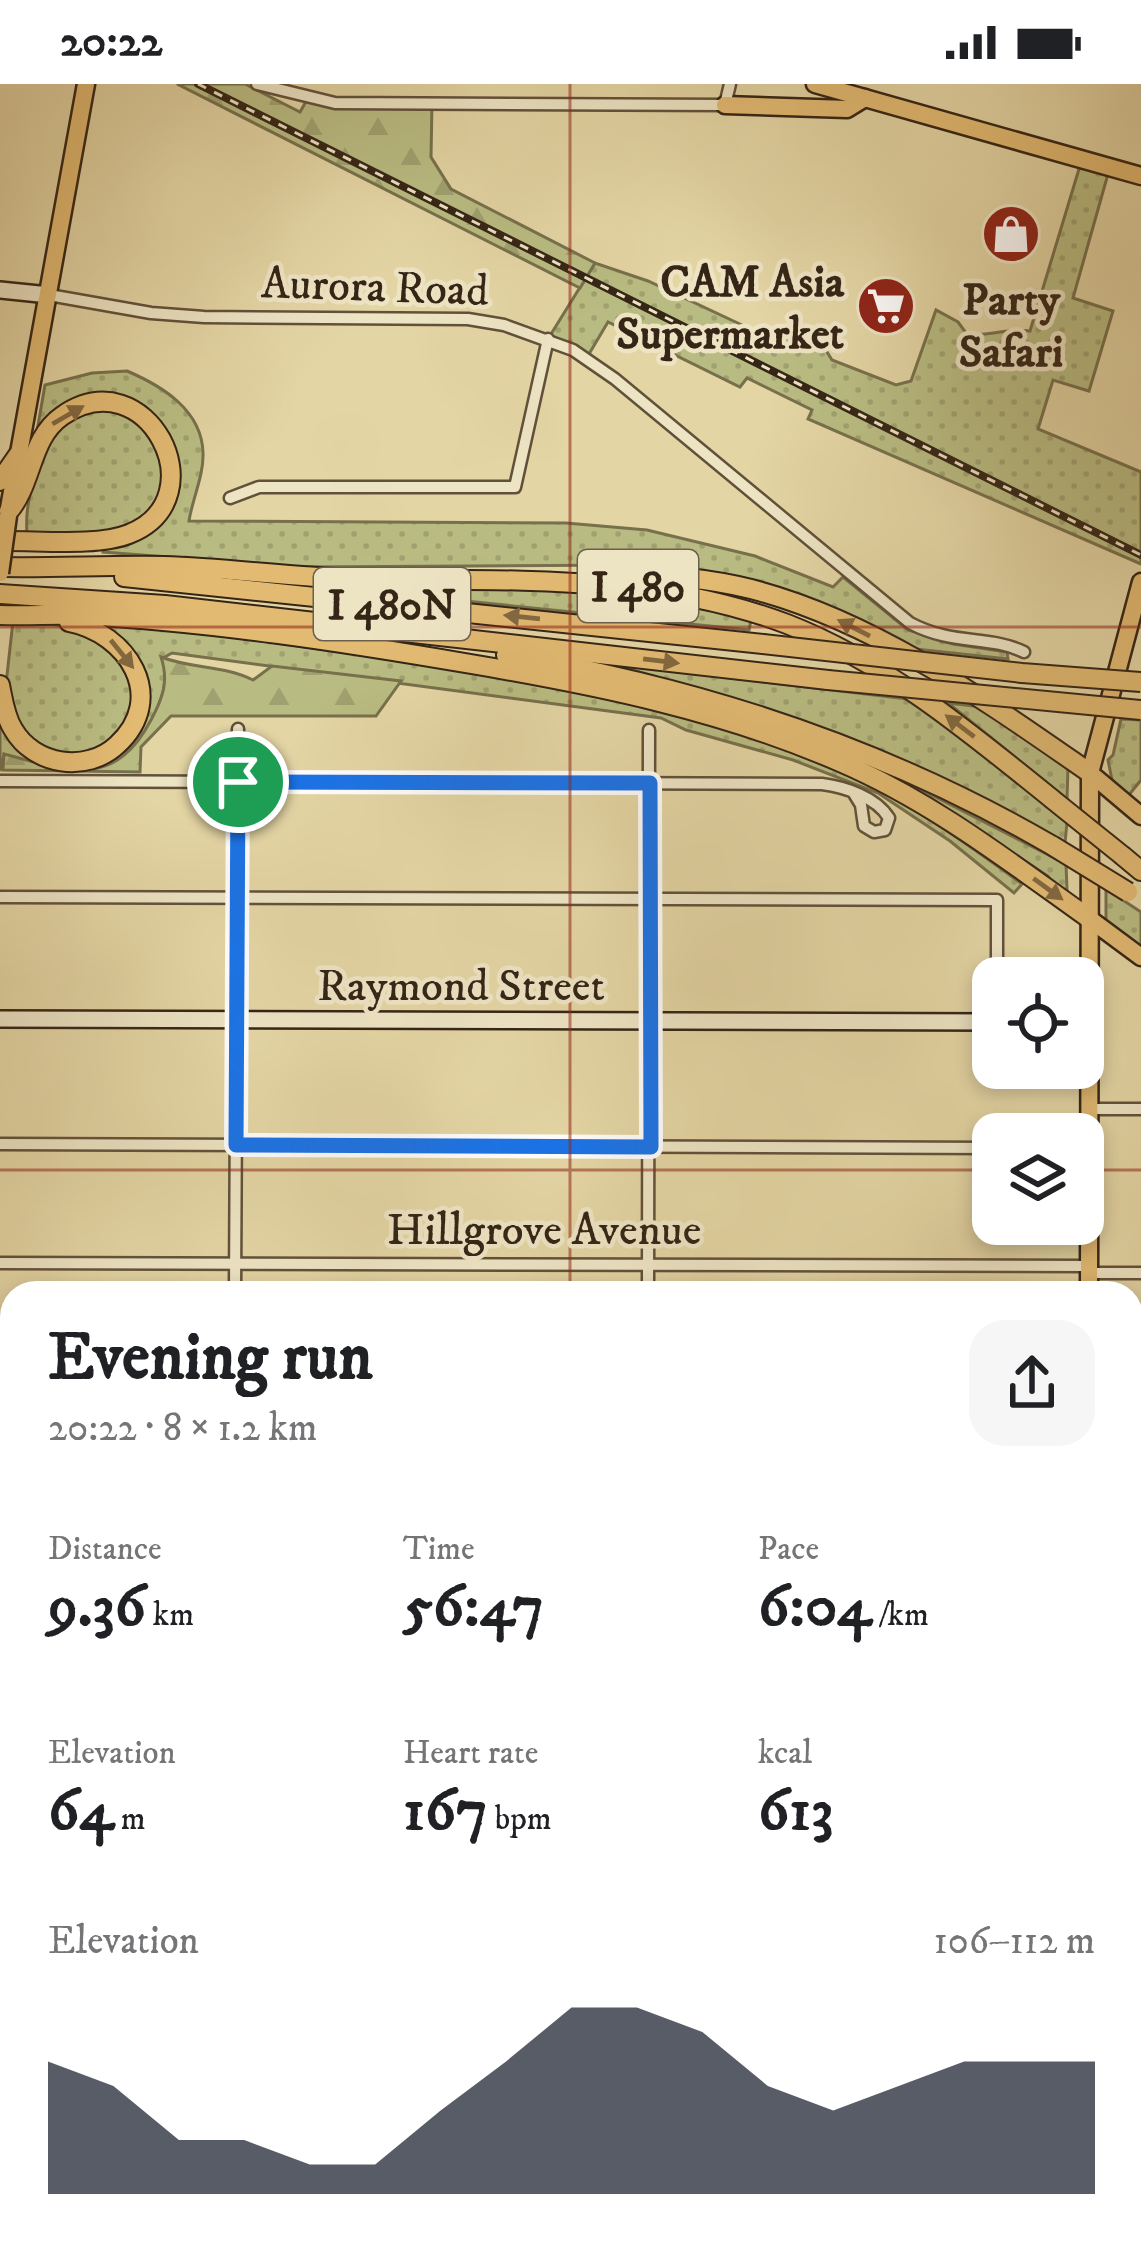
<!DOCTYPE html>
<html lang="en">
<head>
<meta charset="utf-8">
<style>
	body { margin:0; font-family:"IM FELL DW Pica",serif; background:#f6f6f6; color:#202124; height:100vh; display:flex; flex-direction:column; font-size:45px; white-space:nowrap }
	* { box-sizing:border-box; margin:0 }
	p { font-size:39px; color:#757577 }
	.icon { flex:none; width:66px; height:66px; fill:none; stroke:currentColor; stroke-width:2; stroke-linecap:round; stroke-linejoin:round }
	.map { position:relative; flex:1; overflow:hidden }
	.sheet { position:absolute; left:0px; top:1197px; width:1143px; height:975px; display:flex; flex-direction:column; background:#fff; border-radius:36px 36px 0 0; box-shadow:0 6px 18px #0003 }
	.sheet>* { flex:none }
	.fabs { position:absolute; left:972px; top:873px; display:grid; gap:24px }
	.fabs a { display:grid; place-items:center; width:132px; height:132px; border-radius:24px; background:#fff; box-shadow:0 6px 18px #0003; font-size:60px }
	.pin { position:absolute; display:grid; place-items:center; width:102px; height:102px; color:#fff; margin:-51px; border:6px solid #fff; border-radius:50%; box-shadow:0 3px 12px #0007 }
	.round { display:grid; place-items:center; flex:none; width:126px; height:126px; border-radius:36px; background:#f6f6f6 }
	.overview { display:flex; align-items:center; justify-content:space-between; height:204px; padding:0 48px }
	h1 { font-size:66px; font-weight:700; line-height:90px }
	.figures { display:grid; grid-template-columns:repeat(3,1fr); gap:18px; height:204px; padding:12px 48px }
	.figures div { display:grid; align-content:center }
	.figures b { font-size:60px; font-weight:700 }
	.figures small { font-size:33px; font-weight:400 }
	.figures p { font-size:33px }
	.chart { height:336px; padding:24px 48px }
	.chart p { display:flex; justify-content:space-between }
	.chart svg { width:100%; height:216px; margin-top:12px; fill:#111827; opacity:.7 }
	.status { display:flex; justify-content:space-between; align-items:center; height:84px; padding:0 60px; background:#fff; direction:ltr }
	.status svg { height:33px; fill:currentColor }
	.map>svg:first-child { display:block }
	.grass { fill:url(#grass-dots); stroke:#77704c; stroke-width:3 }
	.forest { fill:url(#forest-firs); stroke:#77704c; stroke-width:3 }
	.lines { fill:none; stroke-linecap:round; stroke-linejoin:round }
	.street-casing { stroke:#61513a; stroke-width:15 }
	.secondary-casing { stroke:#352516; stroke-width:20 }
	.primary-casing { stroke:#352516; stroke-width:21 }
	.highway-casing { stroke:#352516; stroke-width:22 }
	.street { stroke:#ede4c4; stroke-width:10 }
	.secondary { stroke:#ede4c4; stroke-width:15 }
	.primary { stroke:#e2ba72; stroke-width:16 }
	.highway { stroke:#e2ba72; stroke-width:18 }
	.rail-casing { stroke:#352516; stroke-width:8 }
	.rail { stroke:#ede4c4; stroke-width:3; stroke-dasharray:9; stroke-linecap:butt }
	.primary-bridge-casing { stroke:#352516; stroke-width:21; stroke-linecap:butt }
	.highway-bridge-casing { stroke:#352516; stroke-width:22; stroke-linecap:butt }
	.primary-bridge { stroke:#e2ba72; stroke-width:16 }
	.highway-bridge { stroke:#e2ba72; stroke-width:18 }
	.oneway { fill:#83683f }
	.route-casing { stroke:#fff; stroke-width:24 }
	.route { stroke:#1a73e8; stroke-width:15 }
	.grid { fill:none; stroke:#8f2418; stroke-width:3; stroke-opacity:0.55 }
	.labels { text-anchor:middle; stroke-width:9; stroke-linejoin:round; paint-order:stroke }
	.shield { fill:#ede4c4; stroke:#6c5e4a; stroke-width:3 }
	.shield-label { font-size:42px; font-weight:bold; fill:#352516 }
	.poi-label { font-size:45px; font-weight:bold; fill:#352516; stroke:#ede4c4; text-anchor:end }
	.street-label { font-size:45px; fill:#352516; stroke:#ede4c4 }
</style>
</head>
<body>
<div class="status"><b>20:22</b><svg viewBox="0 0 49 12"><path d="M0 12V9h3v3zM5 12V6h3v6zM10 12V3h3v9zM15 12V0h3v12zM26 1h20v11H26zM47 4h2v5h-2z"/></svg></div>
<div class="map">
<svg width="1141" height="2171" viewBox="0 0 1141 2171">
	<defs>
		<pattern id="grass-dots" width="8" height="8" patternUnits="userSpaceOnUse" patternTransform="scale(3)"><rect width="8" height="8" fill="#b9bc82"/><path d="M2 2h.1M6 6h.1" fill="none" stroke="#a0a170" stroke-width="1.8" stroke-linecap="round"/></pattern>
		<pattern id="forest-firs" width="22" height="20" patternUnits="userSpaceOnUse" patternTransform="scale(3)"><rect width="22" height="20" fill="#b9bc82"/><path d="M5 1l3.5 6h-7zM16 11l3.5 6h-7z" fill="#a0a170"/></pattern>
	</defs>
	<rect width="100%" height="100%" fill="#e4d5a4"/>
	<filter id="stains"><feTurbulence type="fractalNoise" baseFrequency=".00167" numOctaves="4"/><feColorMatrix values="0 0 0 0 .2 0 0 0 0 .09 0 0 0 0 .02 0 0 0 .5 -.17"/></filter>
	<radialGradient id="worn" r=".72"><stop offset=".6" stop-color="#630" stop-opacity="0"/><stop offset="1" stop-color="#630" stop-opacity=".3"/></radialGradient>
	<g class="grass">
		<path d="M1082,75l28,8 -37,131 40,13 -24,80 -36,-11 -15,49 103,43v92l-333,-145 4,-9 -65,-32 -7,9 -132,-65 -22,37 -38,-20 47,-76 53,18 111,52 29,-3 14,4 20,10 10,16 64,25 15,-4 25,-71 22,12 8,11c22,5 41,-6 64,-2z"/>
		<path d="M127,287c35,15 75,39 76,82 1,22 -11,47 -14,68l377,2 81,7 108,26 78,31 10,-10 65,53 45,14 54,8 1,7 -111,-12 -34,-22 -235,-60 -330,2 -195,-15v-8l57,-29 12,-64 -68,-54 -67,34 8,-46 47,-12z"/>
		<path d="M105,324l28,7 31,44c-1,12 1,28 -4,39 -23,49 -89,35 -133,36 -3,-42 13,-74 30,-111z"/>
		<polygon points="347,500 577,504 670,513 751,536 749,546 347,505"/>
		<path d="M13,537c36,1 88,6 111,40 32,48 -21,106 -72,92 -11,-3 -23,-14 -32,-20l-14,-49z"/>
		<path d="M129,540c146,18 290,37 434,66 96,19 192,40 281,82 64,30 121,70 178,112l-8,9 -64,-52 -72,-48 -85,-33 -107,-30 -25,-12 -489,-65 -9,5c6,24 -1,41 -12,63 -37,69 -83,50 -147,34l-4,16v-66l20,40 81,18 44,-73 -46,-65z"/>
		<path d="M612,580l304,36 151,122 -2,21c-141,-83 -296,-134 -453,-179z"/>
		<polygon points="948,619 982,623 1068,683 1067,715"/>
		<polygon points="1121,635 1141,636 1141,696 1128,712 1112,696 1108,676 1113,671"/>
		<polygon points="918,704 1066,780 1067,806 1055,803 1048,792 916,707"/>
		<polygon points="1106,805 1141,828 1141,864 1106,838"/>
	</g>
	<g class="forest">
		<polygon points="177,0 245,0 300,28 308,14 432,19 431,73 451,105 595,179 580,204"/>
		<path d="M161,573c31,12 62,8 92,23l19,-14 129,15 -25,35h-205l-30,31 -1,25 -137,-2 1,-16c64,17 110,36 147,-34 12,-22 18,-39 10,-63z"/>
	</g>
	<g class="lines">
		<defs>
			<g id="street">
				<polyline points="257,0 335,19 725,21 730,0"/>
				<path d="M49,211l102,18 53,4 264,2 36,6 69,25 42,29 295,244c43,23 79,12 114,29"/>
				<polyline points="230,414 259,403 515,403 548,255"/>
				<path d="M0,697l822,3c23,3 54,13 67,34l-4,12 -11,2 -10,-6 -3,-21 -8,-13"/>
				<polyline points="0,813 997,816 997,894"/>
				<polyline points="1089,1025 1141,1025"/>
				<polyline points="0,1060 993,1064"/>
				<polyline points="0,1179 1088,1182"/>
				<polyline points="1088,1189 1141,1189"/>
				<polyline points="235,1209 238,645"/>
				<polyline points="648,1209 649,646"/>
				<polyline points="0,1297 12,1297"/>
				<polyline points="0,1413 12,1413"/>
				<polyline points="0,1530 12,1530"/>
				<polyline points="394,2160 397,2171"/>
			</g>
			<g id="secondary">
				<polyline points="0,206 49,211"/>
				<polyline points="0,935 993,938"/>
				<polyline points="191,2171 200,2160"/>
			</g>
			<g id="primary">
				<polyline points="815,0 1141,92"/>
				<polyline points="725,21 847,25 865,14"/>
				<polyline points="9,424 86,0"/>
				<polyline points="1090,689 1141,732"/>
				<polyline points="1087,833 1141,873"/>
				<polyline points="1089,1209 1090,689 1141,498"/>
				<polyline points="0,1653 12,1653"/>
				<polyline points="1131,1658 1141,1658"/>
				<polyline points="1088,2160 1088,2171"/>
			</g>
			<g id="highway">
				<polyline points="0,397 18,371"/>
				<path d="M0,457c36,-1 97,6 129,-7 91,-36 17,-177 -67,-118 -32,22 -29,67 -53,95"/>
				<path d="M0,483c55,1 109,-2 164,-1 64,2 127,11 191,13 146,3 292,-8 432,45 100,39 182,108 265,175"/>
				<path d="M615,488c46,3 92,6 136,17 124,32 235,112 339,184"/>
				<polyline points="124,493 763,560"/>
				<polyline points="0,510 165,521 828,596"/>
				<path d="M0,531c27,1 55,-1 82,0 130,7 260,27 389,49 125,21 252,47 369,98 91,39 167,98 247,155"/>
				<path d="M506,571c194,32 377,92 547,191"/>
				<path d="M0,601c3,15 5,31 13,44 21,37 74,44 104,16 52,-48 10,-112 -48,-123"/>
				<polyline points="1123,772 1141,787"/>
			</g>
		</defs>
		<use href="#street" class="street-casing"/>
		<use href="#secondary" class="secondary-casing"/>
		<use href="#primary" class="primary-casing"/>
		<use href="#highway" class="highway-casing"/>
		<use href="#street" class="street"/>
		<use href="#secondary" class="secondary"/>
		<use href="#primary" class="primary"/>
		<use href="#highway" class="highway"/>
		<defs>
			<polyline id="rail" points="198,0 1141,471"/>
		</defs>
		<use href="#rail" class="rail-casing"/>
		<use href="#rail" class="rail"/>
		<defs>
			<polyline id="primary-bridge" points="0,489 8,432"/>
			<g id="highway-bridge">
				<polyline points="763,560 1022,589 1141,598"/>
				<polyline points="828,596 1141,626"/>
				<polyline points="1052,715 1123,772"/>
				<polyline points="1053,762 1128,808"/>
			</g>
		</defs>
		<use href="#primary-bridge" class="primary-bridge-casing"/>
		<use href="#highway-bridge" class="highway-bridge-casing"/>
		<use href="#primary-bridge" class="primary-bridge"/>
		<use href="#highway-bridge" class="highway-bridge"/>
	</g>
	<defs><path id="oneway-solid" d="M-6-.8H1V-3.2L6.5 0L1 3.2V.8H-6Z" transform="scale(3)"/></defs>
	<g class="oneway">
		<use href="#oneway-solid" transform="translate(68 331) rotate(-30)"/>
		<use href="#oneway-solid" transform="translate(522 533) rotate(-174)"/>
		<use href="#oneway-solid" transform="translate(854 544) rotate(-153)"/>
		<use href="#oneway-solid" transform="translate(122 570) rotate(51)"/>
		<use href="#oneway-solid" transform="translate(661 577) rotate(7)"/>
		<use href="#oneway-solid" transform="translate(960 642) rotate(-143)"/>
		<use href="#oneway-solid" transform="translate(1048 805) rotate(36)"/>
	</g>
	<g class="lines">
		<defs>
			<polygon id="route" points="238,698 650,699 651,1063 236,1061"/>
		</defs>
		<use href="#route" class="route-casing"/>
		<use href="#route" class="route"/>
	</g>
	<path class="grid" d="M570,0v1209M0,543h1141M0,1086h993M1083,1086h58M0,1628h12M1131,1628h10M570,2160v11"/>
	<defs>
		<symbol id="shop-disc" viewBox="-11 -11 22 22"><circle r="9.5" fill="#8f2418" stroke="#ede4c4"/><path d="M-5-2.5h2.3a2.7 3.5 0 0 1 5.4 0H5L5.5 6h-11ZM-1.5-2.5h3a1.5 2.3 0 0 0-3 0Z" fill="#fff"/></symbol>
		<symbol id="supermarket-disc" viewBox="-11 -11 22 22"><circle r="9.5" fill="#8f2418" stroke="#ede4c4"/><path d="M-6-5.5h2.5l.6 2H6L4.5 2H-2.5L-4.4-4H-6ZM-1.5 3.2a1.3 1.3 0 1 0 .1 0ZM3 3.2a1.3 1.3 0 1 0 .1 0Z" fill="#fff"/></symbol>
	</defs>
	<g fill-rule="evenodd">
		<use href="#shop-disc" x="978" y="117" width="66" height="66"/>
		<use href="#supermarket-disc" x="853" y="189" width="66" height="66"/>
	</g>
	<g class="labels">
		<g class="shield">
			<rect x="578" y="466" width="120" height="72" rx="9"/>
			<rect x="314" y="484" width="156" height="72" rx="9"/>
		</g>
		<g class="shield-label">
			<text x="638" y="517">I 480</text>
			<text x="392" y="535">I 480N</text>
		</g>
		<g class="poi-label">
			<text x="844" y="212">CAM Asia<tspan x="844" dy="52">Supermarket</tspan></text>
			<text x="1011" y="230" text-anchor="middle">Party<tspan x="1011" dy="52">Safari</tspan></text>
		</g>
		<g class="street-label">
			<text transform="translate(375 201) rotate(2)" y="16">Aurora Road</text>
			<text x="461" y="916">Raymond Street</text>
			<text x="544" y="1160">Hillgrove Avenue</text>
		</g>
	</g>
	<rect width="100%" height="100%" filter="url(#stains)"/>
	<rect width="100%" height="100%" fill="url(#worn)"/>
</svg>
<div class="fabs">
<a><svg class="icon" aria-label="locate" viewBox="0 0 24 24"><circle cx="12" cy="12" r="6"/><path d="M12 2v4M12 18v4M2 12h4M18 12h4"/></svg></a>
<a><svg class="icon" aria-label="layers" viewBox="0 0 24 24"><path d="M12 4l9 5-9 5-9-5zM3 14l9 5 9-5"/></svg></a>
</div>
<div class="pin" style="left:238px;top:698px;background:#1e9e55"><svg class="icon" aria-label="arrive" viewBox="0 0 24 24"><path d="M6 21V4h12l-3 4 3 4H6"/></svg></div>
<section class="sheet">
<div class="overview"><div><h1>Evening run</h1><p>20:22 · 8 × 1.2 km</p></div><a class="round"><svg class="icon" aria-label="share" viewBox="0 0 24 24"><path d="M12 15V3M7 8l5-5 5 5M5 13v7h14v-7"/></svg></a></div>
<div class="figures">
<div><p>Distance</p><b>9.36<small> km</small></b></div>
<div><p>Time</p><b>56:47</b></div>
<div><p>Pace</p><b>6:04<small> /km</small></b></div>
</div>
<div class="figures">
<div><p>Elevation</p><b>64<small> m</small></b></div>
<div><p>Heart rate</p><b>167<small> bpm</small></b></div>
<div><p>kcal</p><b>613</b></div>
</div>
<div class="chart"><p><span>Elevation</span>106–112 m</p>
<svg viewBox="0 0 160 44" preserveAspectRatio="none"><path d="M0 44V17L10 22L20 33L30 33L40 38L50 38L60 27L70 17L80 6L90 6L100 11L110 22L120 27L130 22L140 17L150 17L160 17V44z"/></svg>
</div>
</section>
</div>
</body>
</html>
